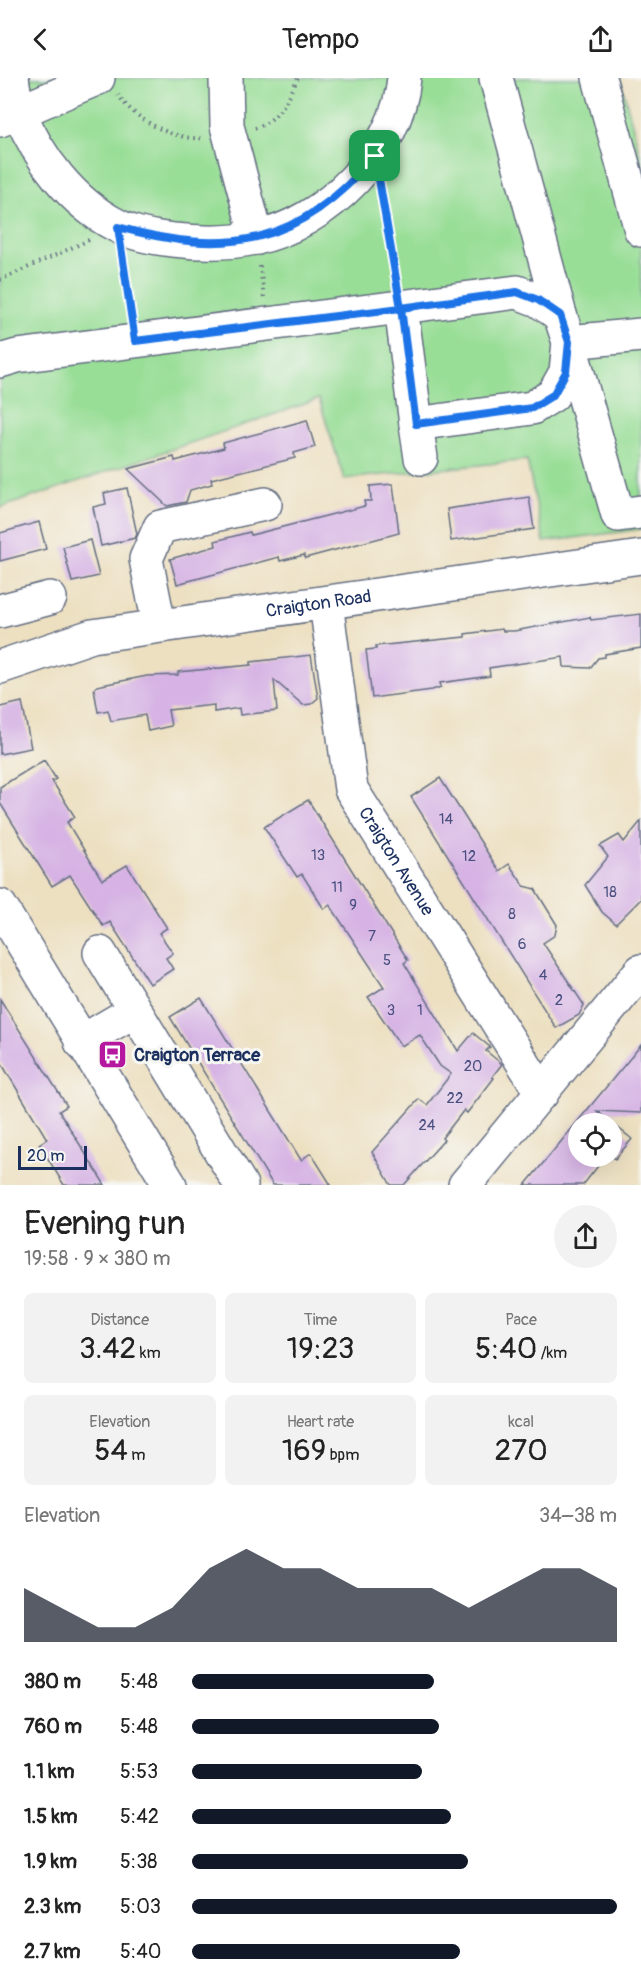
<!DOCTYPE html>
<html lang="en">
<head>
<meta charset="utf-8">
<style>
	body { margin:0; font-family:Pangolin,sans-serif; background:#f2f2f2; color:#222; height:100vh; display:flex; flex-direction:column; font-size:22px; white-space:nowrap }
	* { box-sizing:border-box; margin:0 }
	p { font-size:20px; color:#767676 }
	.icon { flex:none; width:33px; height:33px; fill:none; stroke:currentColor; stroke-width:2; stroke-linecap:round; stroke-linejoin:round }
	.map { position:relative; height:1107px; overflow:hidden }
	.panel { display:flex; flex-direction:column; background:#fff; flex:1 }
	.panel>* { flex:none }
	.fabs { position:absolute; left:568px; top:1035px; display:grid; gap:12px }
	.fabs a { display:grid; place-items:center; width:54px; height:54px; border-radius:50%; background:#fff; box-shadow:0 6px 24px #0002; font-size:30px }
	.scale { position:absolute; left:18px; bottom:15px; width:69px; box-sizing:border-box; padding-left:6px; border:3px solid #1b2f5e; border-top:0; font-size:16px; line-height:21px; white-space:nowrap; color:#1b2f5e; -webkit-text-stroke:4px #f6f6f2; paint-order:stroke }
	.pin { position:absolute; display:grid; place-items:center; width:51px; height:51px; color:#fff; margin:-26px; border-radius:12px; box-shadow:0 3px 9px #0006 }
	.round { display:grid; place-items:center; flex:none; width:63px; height:63px; border-radius:32px; background:#f2f2f2 }
	.overview { display:flex; align-items:center; justify-content:space-between; height:102px; padding:0 24px }
	h1 { font-size:33px; font-weight:600; line-height:45px }
	.metrics { display:grid; grid-template-columns:repeat(3,1fr); gap:9px; height:102px; padding:6px 24px }
	.metrics div { display:grid; align-content:center; border-radius:9px; background:#f2f2f2; text-align:center }
	.metrics b { font-size:30px; font-weight:600 }
	.metrics small { font-size:16px; font-weight:400 }
	.metrics p { font-size:16px }
	.chart { height:168px; padding:12px 24px }
	.chart p { display:flex; justify-content:space-between }
	.chart svg { width:100%; height:108px; margin-top:6px; fill:#111827; opacity:.7 }
	ul { padding:0 24px; list-style:none; font-size:20px }
	li { display:grid; grid-template-columns:96px 72px 1fr; align-items:center; height:45px }
	li i { height:15px; border-radius:8px; background:#111827 }
	header { display:flex; justify-content:space-between; align-items:center; height:78px; padding:0 24px; background:#fff; font-size:27px; font-weight:600 }
	.map>svg:first-child { display:block }
	.green { fill:#99de97; stroke:#5a867a; stroke-width:1.5 }
	.building { fill:#d6b3e4 }
	.lines { fill:none; stroke-linecap:round; stroke-linejoin:round }
	.minor-casing { stroke:#646d81; stroke-width:36 }
	.path { stroke:#646d81; stroke-width:4; stroke-dasharray:1.5 4.5; stroke-linecap:butt }
	.minor { stroke:#fff; stroke-width:33 }
	.route-casing { stroke:#fff; stroke-width:12 }
	.route { stroke:#1a73e8; stroke-width:8 }
	.labels { text-anchor:middle; stroke-width:6; stroke-linejoin:round; paint-order:stroke }
	.number-label { font-size:15px; fill:#4a5080 }
	.street-label { font-size:18px; fill:#1b2f5e; stroke:#f6f6f2 }
	.poi-label { font-size:18px; font-weight:bold; fill:#1b2f5e; stroke:#f6f6f2; text-anchor:start }
</style>
</head>
<body>
<header><svg class="icon" aria-label="back" viewBox="0 0 24 24"><path d="M15 5l-7 7 7 7"/></svg>Tempo<svg class="icon" aria-label="share" viewBox="0 0 24 24"><path d="M12 15V3M7 8l5-5 5 5M5 13v7h14v-7"/></svg></header>
<div class="map">
<svg width="641" height="1107" viewBox="0 0 641 1107">
	<rect width="100%" height="100%" fill="#f6f6f2"/>
	<filter id="ink" filterUnits="userSpaceOnUse"><feTurbulence type="fractalNoise" baseFrequency=".0167" numOctaves="2"/><feDisplacementMap in="SourceGraphic" scale="12" xChannelSelector="R" yChannelSelector="G"/><feConvolveMatrix kernelMatrix="1 2 1 2 8 2 1 2 1" color-interpolation-filters="sRGB"/></filter>
	<filter id="wash" filterUnits="userSpaceOnUse"><feTurbulence type="fractalNoise" baseFrequency=".008" numOctaves="4" result="noise"/><feDisplacementMap in="SourceGraphic" scale="24" xChannelSelector="R" yChannelSelector="G"/><feGaussianBlur stdDeviation="1.35" result="paint"/><feColorMatrix in="noise" values="0 0 0 0 0 0 0 0 0 0 0 0 0 0 0 0 0 1.4 0 .05"/><feComposite in="paint" operator="in"/></filter>
	<g filter="url(#wash)">
		<rect width="100%" height="100%" fill="#ede0c1"/>
		<polygon class="green" points="0,0 620,0 641,80 641,451 544,464 527,382 344,401 319,321 0,430"/>
		<g id="blocks">
			<g class="building">
				<polygon points="307,342 315,369 294,375 295,380 211,401 212,406 190,412 186,424 167,428 128,391 174,379 175,383 224,370 223,365"/>
				<polygon points="393,406 399,455 305,480 304,477 280,483 279,479 177,506 170,481 216,468 215,463 250,454 251,457 365,428 364,423 371,423 370,408"/>
				<polygon points="127,410 137,456 135,460 101,468 93,429 106,426 104,415"/>
				<polygon points="529,419 534,451 451,463 447,431"/>
				<polygon points="39,444 46,471 0,483 0,455"/>
				<polygon points="90,462 99,498 72,504 63,469"/>
				<polygon points="641,536 641,570 605,576 605,579 598,580 590,590 564,589 563,579 489,590 490,598 440,605 441,609 432,612 372,620 366,572 376,571 376,568 465,559 465,556 502,551 503,553 514,553 590,539 591,542"/>
				<polygon points="311,577 318,620 311,626 303,627 274,602 277,633 240,637 239,630 214,634 214,627 168,632 171,648 148,653 145,637 111,643 108,632 98,634 94,611 97,608 147,598 178,597 178,594 251,587 251,584"/>
				<polygon points="22,624 31,670 0,676 0,629"/>
				<polygon points="44,682 56,701 52,703 75,739 67,744 102,802 127,787 167,850 159,855 173,875 166,880 173,891 150,906 110,844 103,848 70,797 52,808 0,725 0,709"/>
				<polygon points="440,700 499,793 509,786 524,808 535,811 557,847 555,857 543,865 584,927 579,937 556,950 411,719"/>
				<polygon points="308,722 408,882 404,885 458,973 473,955 490,969 486,973 502,986 492,999 494,1000 467,1035 464,1032 442,1060 444,1062 404,1107 391,1107 372,1074 419,1021 427,1027 451,996 440,988 420,957 401,968 368,919 384,909 330,827 324,831 302,796 297,799 264,749"/>
				<polygon points="641,743 641,821 616,846 602,834 585,807 608,779 600,768 619,757 624,764"/>
				<polygon points="201,920 301,1082 311,1075 331,1107 273,1107 170,939"/>
				<polygon points="0,921 67,1028 59,1033 105,1107 64,1107 39,1066 47,1061 0,983"/>
				<polygon points="641,967 641,1035 597,1033 632,1061 615,1081 612,1078 612,1046 579,1046 579,1078 606,1078 583,1107 525,1107"/>
			</g>
		</g>
	</g>
	<g filter="url(#ink)">
		<use href="#blocks" fill-opacity="0" stroke="#646d81" stroke-width="1.5"/>
		<g class="lines">
			<defs>
				<g id="minor">
					<path d="M12,0c2,11 3,25 8,35 18,45 53,90 96,112 16,9 39,13 57,15 28,3 54,4 82,-2 71,-14 143,-87 149,-160"/>
					<polyline points="226,0 227,48 257,160"/>
					<polyline points="599,0 641,152"/>
					<polyline points="0,42 98,0"/>
					<polyline points="401,229 416,346 532,330 553,317 566,294 569,264 560,237"/>
					<polyline points="641,257 569,264 618,437 641,434"/>
					<polyline points="0,283 17,278 517,214 538,222 560,237 496,0"/>
					<polyline points="416,346 421,380"/>
					<path id="s1" d="M326,525l25,186 191,304"/>
					<polyline points="0,533 50,520"/>
					<polyline points="159,547 146,481 160,449 265,426"/>
					<path id="s2" d="M0,589l92,-31 549,-79"/>
					<polyline points="0,828 170,1107"/>
					<polyline points="100,875 241,1107"/>
					<polyline points="81,964 134,933"/>
					<polyline points="465,1107 641,893"/>
				</g>
			</defs>
			<use href="#minor" class="minor-casing"/>
			<g class="path">
				<path d="M118,16c14,25 57,47 85,44"/>
				<path d="M255,50c23,-7 34,-30 43,-50"/>
				<polyline points="381,112 396,202"/>
				<polyline points="123,180 131,235"/>
				<polyline points="260,188 264,219"/>
				<polyline points="0,202 89,162"/>
			</g>
			<use href="#minor" class="minor"/>
		</g>
	</g>
	<g class="lines" filter="url(#ink)">
		<defs>
			<path id="route" d="M375,78c-76,89 -147,102 -257,71l17,114 266,-33 15,116 116,-16 21,-13 13,-23 3,-30 -9,-27 -22,-15 -21,-8 -116,16 -26,-152"/>
		</defs>
		<use href="#route" class="route-casing"/>
		<use href="#route" class="route"/>
	</g>
	<defs>
		<symbol id="bus-square" viewBox="-11 -11 22 22"><rect x="-9" y="-9" width="18" height="18" rx="4" fill="#b5179e" stroke="#f6f6f2"/><path d="M-5-6H5V4H4V6H2V4H-2V6H-4V4H-5ZM-3.5-4V0h7V-4ZM-3.5 1.2v1.5H-2V1.2ZM2 1.2v1.5H3.5V1.2Z" fill="#fff"/></symbol>
	</defs>
	<g fill-rule="evenodd">
		<use href="#bus-square" x="96" y="960" width="33" height="33"/>
	</g>
	<g class="labels">
		<g class="number-label">
			<text x="446" y="746">14</text>
			<text x="318" y="782">13</text>
			<text x="469" y="783">12</text>
			<text x="337" y="814">11</text>
			<text x="610" y="819">18</text>
			<text x="353" y="832">9</text>
			<text x="512" y="841">8</text>
			<text x="372" y="863">7</text>
			<text x="522" y="871">6</text>
			<text x="387" y="887">5</text>
			<text x="543" y="902">4</text>
			<text x="559" y="927">2</text>
			<text x="391" y="937">3</text>
			<text x="420" y="937">1</text>
			<text x="473" y="993">20</text>
			<text x="455" y="1025">22</text>
			<text x="427" y="1052">24</text>
		</g>
		<g class="street-label">
			<text dy="6" stroke="none"><textPath href="#s2" startOffset="326">Craigton Road</textPath></text>
			<text dy="6" stroke="none"><textPath href="#s1" startOffset="273">Craigton Avenue</textPath></text>
		</g>
		<g class="poi-label">
			<text x="134" y="983">Craigton Terrace</text>
		</g>
	</g>
</svg>
<div class="fabs">
<a><svg class="icon" aria-label="locate" viewBox="0 0 24 24"><circle cx="12" cy="12" r="6"/><path d="M12 2v4M12 18v4M2 12h4M18 12h4"/></svg></a>
</div>
<div class="scale">20 m</div>
<div class="pin" style="left:375px;top:78px;background:#1e9e55"><svg class="icon" aria-label="arrive" viewBox="0 0 24 24"><path d="M6 21V4h12l-3 4 3 4H6"/></svg></div>
</div>
<section class="panel">
<div class="overview"><div><h1>Evening run</h1><p>19:58 · 9 × 380 m</p></div><a class="round"><svg class="icon" aria-label="share" viewBox="0 0 24 24"><path d="M12 15V3M7 8l5-5 5 5M5 13v7h14v-7"/></svg></a></div>
<div class="metrics">
<div><p>Distance</p><b>3.42<small> km</small></b></div>
<div><p>Time</p><b>19:23</b></div>
<div><p>Pace</p><b>5:40<small> /km</small></b></div>
</div>
<div class="metrics">
<div><p>Elevation</p><b>54<small> m</small></b></div>
<div><p>Heart rate</p><b>169<small> bpm</small></b></div>
<div><p>kcal</p><b>270</b></div>
</div>
<div class="chart"><p><span>Elevation</span>34–38 m</p>
<svg viewBox="0 0 160 44" preserveAspectRatio="none"><path d="M0 44V22L10 30L20 38L30 38L40 30L50 14L60 6L70 14L80 14L90 22L100 22L110 22L120 30L130 22L140 14L150 14L160 22V44z"/></svg>
</div>
<ul>
<li><b>380 m</b>5:48<i style="width:57%"></i></li>
<li><b>760 m</b>5:48<i style="width:58%"></i></li>
<li><b>1.1 km</b>5:53<i style="width:54%"></i></li>
<li><b>1.5 km</b>5:42<i style="width:61%"></i></li>
<li><b>1.9 km</b>5:38<i style="width:65%"></i></li>
<li><b>2.3 km</b>5:03<i style="width:100%"></i></li>
<li><b>2.7 km</b>5:40<i style="width:63%"></i></li>
</ul>
</section>
</body>
</html>
